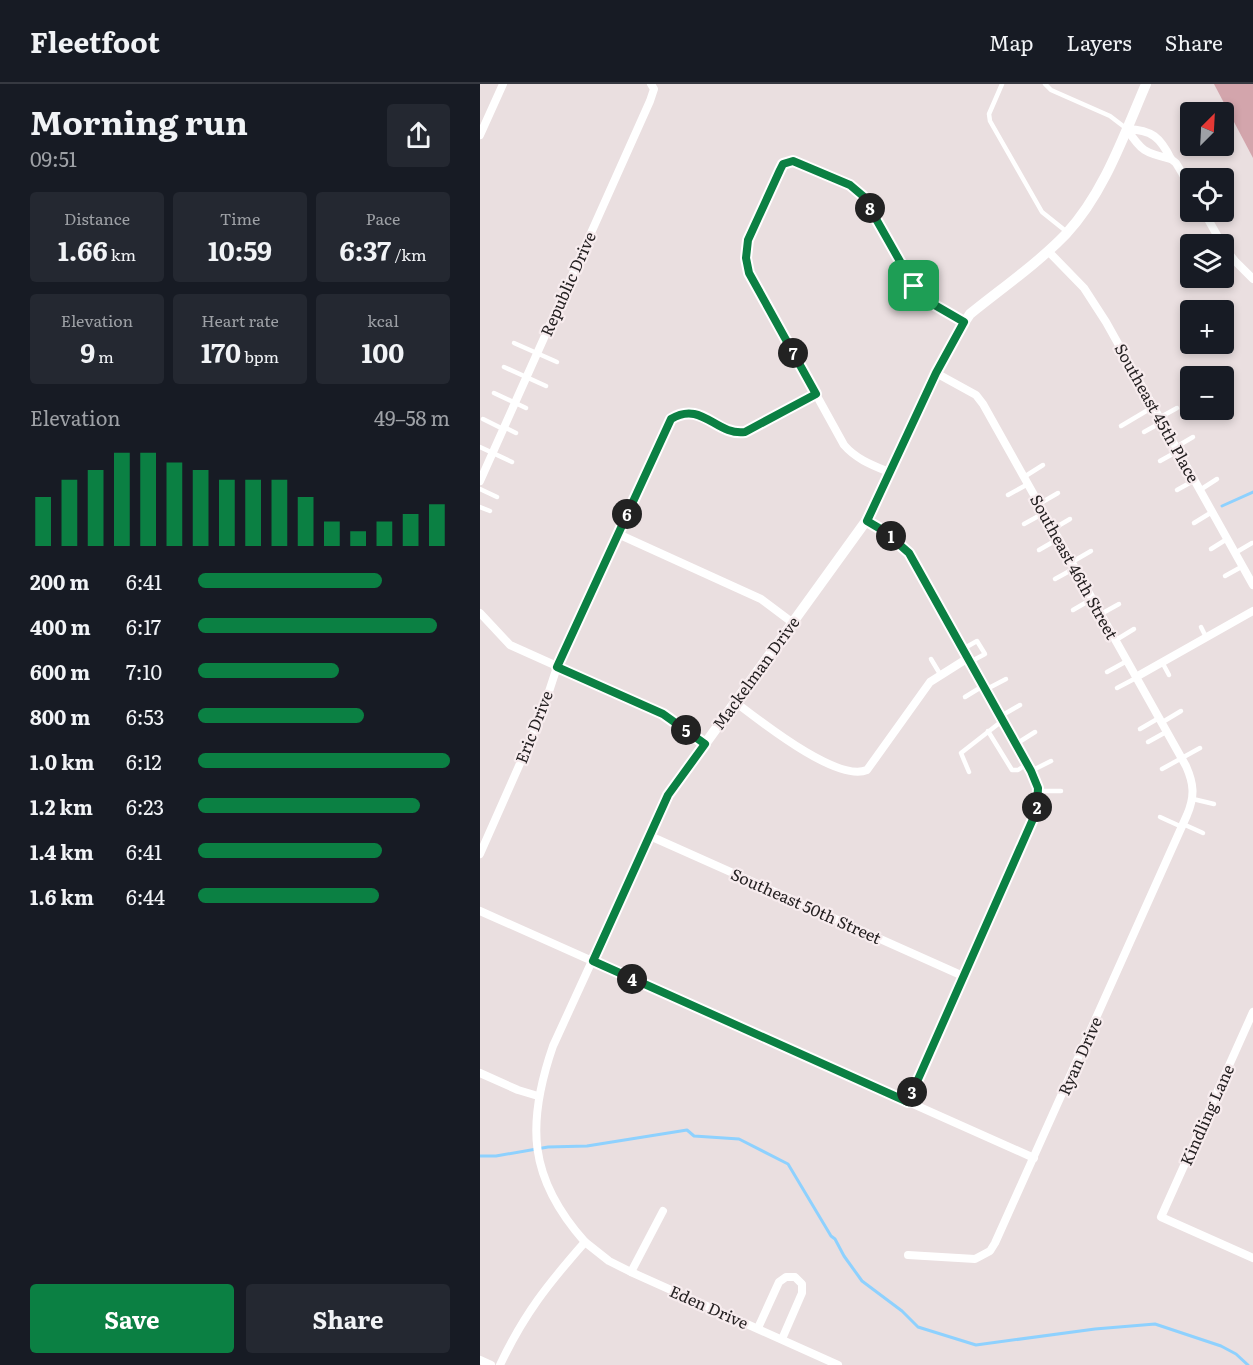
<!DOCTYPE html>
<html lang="en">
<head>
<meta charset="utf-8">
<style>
	body { margin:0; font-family:Literata,serif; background:#242831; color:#f1f3f6; height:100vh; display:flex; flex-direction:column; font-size:22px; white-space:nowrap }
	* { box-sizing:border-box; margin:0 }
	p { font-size:20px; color:#9ea1a6 }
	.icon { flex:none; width:33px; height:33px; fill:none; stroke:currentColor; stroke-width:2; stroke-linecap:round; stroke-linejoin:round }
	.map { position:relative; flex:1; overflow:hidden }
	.sheet { display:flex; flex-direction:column; background:#171b24; width:480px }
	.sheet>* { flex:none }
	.needle { width:39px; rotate:24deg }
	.controls { position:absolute; left:700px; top:18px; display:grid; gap:12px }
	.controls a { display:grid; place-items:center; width:54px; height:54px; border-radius:6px; background:#171b24; box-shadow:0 3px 9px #0003; font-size:30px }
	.pin { position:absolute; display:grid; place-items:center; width:51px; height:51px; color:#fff; margin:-26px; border-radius:12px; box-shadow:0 3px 9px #0006 }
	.km { position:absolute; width:30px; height:30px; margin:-15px; border-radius:50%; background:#222; color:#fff; font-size:16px; line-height:30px; text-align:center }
	.round { display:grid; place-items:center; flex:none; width:63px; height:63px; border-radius:6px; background:#242831 }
	.summary { display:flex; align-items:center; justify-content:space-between; height:102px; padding:0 30px }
	h1 { font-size:33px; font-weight:700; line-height:45px }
	.figures { display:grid; grid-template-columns:repeat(3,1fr); gap:9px; height:102px; padding:6px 30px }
	.figures div { display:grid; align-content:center; border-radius:6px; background:#242831; text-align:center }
	.figures b { font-size:26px; font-weight:700 }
	.figures small { font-size:16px; font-weight:400 }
	.figures p { font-size:16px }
	.chart { height:168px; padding:12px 30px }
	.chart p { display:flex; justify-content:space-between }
	.chart svg { width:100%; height:108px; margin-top:6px; stroke:#0b8043; stroke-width:6 }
	.action { display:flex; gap:12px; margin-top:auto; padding:12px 30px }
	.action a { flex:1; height:69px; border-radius:6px; background:#0b8043; color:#fff; font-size:24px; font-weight:700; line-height:69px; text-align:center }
	.action a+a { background:#242831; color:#f1f3f6 }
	ul { padding:0 30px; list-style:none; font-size:20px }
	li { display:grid; grid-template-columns:96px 72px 1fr; align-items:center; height:45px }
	li i { height:15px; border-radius:8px; background:#0b8043 }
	header { display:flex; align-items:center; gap:36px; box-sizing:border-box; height:84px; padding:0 30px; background:#171b24; border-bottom:2px solid #363941 }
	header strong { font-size:28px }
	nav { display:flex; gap:33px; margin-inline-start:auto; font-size:21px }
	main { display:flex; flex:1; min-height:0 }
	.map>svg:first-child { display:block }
	.green { fill:#d3a5ac }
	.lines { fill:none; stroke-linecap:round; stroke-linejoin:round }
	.stream { stroke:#8ed1fe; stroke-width:3 }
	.service { stroke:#fff; stroke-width:4.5 }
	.minor { stroke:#fff; stroke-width:8 }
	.tertiary { stroke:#fff; stroke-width:10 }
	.route-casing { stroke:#fff; stroke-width:12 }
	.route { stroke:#0b8043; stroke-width:8 }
	.labels { text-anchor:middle; stroke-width:4.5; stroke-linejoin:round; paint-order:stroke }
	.street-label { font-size:16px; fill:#252122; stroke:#f7ecee }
</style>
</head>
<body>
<header>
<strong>Fleetfoot</strong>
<nav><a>Map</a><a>Layers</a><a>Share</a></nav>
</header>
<main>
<section class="sheet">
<div class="summary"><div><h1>Morning run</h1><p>09:51</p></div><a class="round"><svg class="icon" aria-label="share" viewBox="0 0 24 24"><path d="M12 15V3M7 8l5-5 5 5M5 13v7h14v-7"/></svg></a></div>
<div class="figures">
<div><p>Distance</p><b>1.66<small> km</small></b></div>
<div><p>Time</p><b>10:59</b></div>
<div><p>Pace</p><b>6:37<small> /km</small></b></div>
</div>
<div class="figures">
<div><p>Elevation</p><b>9<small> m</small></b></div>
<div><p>Heart rate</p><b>170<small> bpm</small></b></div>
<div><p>kcal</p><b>100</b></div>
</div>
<div class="chart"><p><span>Elevation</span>49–58 m</p>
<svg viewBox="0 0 160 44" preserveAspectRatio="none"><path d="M5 44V24M15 44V17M25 44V13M35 44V6M45 44V6M55 44V10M65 44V13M75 44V17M85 44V17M95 44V17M105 44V24M115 44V34M125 44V38M135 44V34M145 44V31M155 44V27"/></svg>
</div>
<ul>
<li><b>200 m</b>6:41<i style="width:73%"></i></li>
<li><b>400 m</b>6:17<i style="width:95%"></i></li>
<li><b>600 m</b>7:10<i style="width:56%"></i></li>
<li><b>800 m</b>6:53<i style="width:66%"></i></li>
<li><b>1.0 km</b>6:12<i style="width:100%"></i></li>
<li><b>1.2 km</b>6:23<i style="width:88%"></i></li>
<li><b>1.4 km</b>6:41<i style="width:73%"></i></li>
<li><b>1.6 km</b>6:44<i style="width:72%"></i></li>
</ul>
<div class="action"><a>Save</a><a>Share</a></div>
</section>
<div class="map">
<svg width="773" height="1281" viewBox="0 0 773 1281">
	<rect width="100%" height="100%" fill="#eadfe0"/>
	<polygon class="green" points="734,0 773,0 773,74"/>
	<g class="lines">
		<g class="stream">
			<polyline points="742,422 773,408"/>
			<polyline points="0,1072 16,1072 68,1063 107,1062 207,1046 214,1052 259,1055 308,1080 351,1152 355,1155 364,1172 382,1197 422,1227 438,1243 496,1261 615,1245 675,1240 741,1262 756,1270 768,1281"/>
		</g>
		<g class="service">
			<polyline points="522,0 509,30 510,37 562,128 587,148"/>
			<polyline points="565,0 571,6 630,32 647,45"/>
			<polyline points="34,259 77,278"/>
			<polyline points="24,283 66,302"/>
			<polyline points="14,309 46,324"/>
			<polyline points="679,334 697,324"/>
			<polyline points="3,335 23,345"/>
			<polyline points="641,342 673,323"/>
			<polyline points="24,343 36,349"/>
			<polyline points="664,348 682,338"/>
			<polyline points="0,363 32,378"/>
			<polyline points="696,363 713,353"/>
			<polyline points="680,377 698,367"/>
			<polyline points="544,393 563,381"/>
			<polyline points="0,405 17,413"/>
			<polyline points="697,406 715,396"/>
			<polyline points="720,406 737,395"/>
			<polyline points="528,411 548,400"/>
			<polyline points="559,420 578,409"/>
			<polyline points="0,423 10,427"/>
			<polyline points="714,439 732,428"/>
			<polyline points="544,440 564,429"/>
			<polyline points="573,445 590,435"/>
			<polyline points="731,465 747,455"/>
			<polyline points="559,466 578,455"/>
			<polyline points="755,469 772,459"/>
			<polyline points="592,478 611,467"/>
			<polyline points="745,492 763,482"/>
			<polyline points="575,495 595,484"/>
			<polyline points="593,526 612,515"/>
			<polyline points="621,530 639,520"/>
			<polyline points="721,543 726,553"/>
			<polyline points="636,556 654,545"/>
			<polyline points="483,565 497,557 505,570 490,578"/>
			<polyline points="451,575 460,590"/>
			<polyline points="682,578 689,591"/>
			<polyline points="627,588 647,577"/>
			<polyline points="637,604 656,594"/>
			<polyline points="505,606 526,595"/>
			<polyline points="485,613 503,602"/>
			<polyline points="521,632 540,621"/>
			<polyline points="681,639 701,627"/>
			<polyline points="660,645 679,634"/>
			<polyline points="508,647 532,686 538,686 547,680"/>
			<polyline points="668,658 686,648"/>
			<polyline points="536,660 555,648"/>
			<polyline points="682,685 720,664"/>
			<polyline points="551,687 571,677"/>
			<polyline points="489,688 481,669 522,637"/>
			<polyline points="558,707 581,707"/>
			<polyline points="713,715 734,720"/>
			<polyline points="680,733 702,743"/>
			<polyline points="703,740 723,749"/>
		</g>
		<g class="minor">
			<path d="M647,45c25,1 33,8 44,30 -26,-6 -30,-8 -44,-30z"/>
			<polyline points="0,51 23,0"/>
			<polyline points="691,75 696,79 711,104"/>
			<polyline points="724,128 742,160"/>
			<polyline points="744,163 755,177 773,195"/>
			<polyline points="568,167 604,204 626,238 773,501"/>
			<path d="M409,388c-17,-7 -33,-13 -45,-27l-95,-172 -3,-15 2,-18 35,-76 10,-3 6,1 58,28 6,6 51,90 12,14 38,23"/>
			<polyline points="0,397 170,17 174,5 171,0"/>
			<polyline points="386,437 404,447 429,469 551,687 558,707 557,726 428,1018"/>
			<polyline points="138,450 281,515 313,539"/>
			<path d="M0,529l30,32 147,66 48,33 -37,51 -115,251c-27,78 -25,132 32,196 -37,42 -61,72 -85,123"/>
			<polyline points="656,593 773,527"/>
			<path d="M255,618c24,18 102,81 132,68l63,-88 38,-24"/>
			<polyline points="170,752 483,892"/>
			<path d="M0,770l61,-138 16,-49 114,-248c31,-19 46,17 74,13l71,-38"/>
			<polyline points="0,827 554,1074"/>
			<polyline points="773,928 681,1133 773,1174"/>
			<polyline points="0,989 38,1006 58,1012"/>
			<polyline points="105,1158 129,1177 151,1188 358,1281"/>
			<path d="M428,1171l67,4 15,-8 5,-8 192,-428c8,-19 7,-31 -1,-49l-203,-362 -7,-9 -40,-22"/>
			<polyline points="151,1188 183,1127"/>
			<polyline points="278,1244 299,1198 306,1193 315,1193 322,1200 322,1209 302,1255"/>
			<polyline points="0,1276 11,1281"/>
		</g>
		<path class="tertiary" d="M225,660l161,-223 70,-148 28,-50 6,-9c32,-26 67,-50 96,-80 38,-41 58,-99 80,-150"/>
	</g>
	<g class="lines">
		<defs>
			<path id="route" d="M313,77l57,24 13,11 51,90 12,14 38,22 -28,51 -69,148 17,10 25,22 122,218 7,17 -1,22 -129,292 -315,-141 75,-166 37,-51 -42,-30 -106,-47 114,-248c31,-19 45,17 74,13l71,-38 -67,-121 -3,-15 2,-18 32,-70 3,-6z"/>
		</defs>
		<use href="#route" class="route-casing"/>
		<use href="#route" class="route"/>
	</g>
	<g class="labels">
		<g class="street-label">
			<text transform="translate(88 200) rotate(-66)" y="6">Republic Drive</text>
			<text transform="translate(677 329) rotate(61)" y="6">Southeast 45th Place</text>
			<text transform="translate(594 483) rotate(61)" y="6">Southeast 46th Street</text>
			<text transform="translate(276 589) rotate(-54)" y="6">Mackelman Drive</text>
			<text transform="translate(54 643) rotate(-69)" y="6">Eric Drive</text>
			<text transform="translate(326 822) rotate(24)" y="6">Southeast 50th Street</text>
			<text transform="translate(600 972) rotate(-66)" y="6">Ryan Drive</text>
			<text transform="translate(727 1031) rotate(-66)" y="6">Kindling Lane</text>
			<text transform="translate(229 1223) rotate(24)" y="6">Eden Drive</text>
		</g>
	</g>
</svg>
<div class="controls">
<a><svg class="needle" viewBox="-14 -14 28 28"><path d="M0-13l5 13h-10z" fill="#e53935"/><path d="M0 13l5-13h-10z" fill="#9ea1a6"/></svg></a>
<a><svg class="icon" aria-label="locate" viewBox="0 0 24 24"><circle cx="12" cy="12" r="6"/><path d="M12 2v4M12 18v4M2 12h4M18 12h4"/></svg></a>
<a><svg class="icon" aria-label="layers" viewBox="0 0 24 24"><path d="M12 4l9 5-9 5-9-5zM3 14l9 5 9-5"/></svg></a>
<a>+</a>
<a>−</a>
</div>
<div class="pin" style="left:434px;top:202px;background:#1e9e55"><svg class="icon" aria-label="arrive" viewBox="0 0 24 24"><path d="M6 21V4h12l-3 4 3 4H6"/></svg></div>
<b class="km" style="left:411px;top:452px">1</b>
<b class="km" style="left:557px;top:723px">2</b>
<b class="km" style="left:432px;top:1008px">3</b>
<b class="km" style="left:152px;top:895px">4</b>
<b class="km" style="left:206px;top:646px">5</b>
<b class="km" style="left:147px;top:430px">6</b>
<b class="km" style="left:313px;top:269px">7</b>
<b class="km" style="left:390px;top:124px">8</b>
</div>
</main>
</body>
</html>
